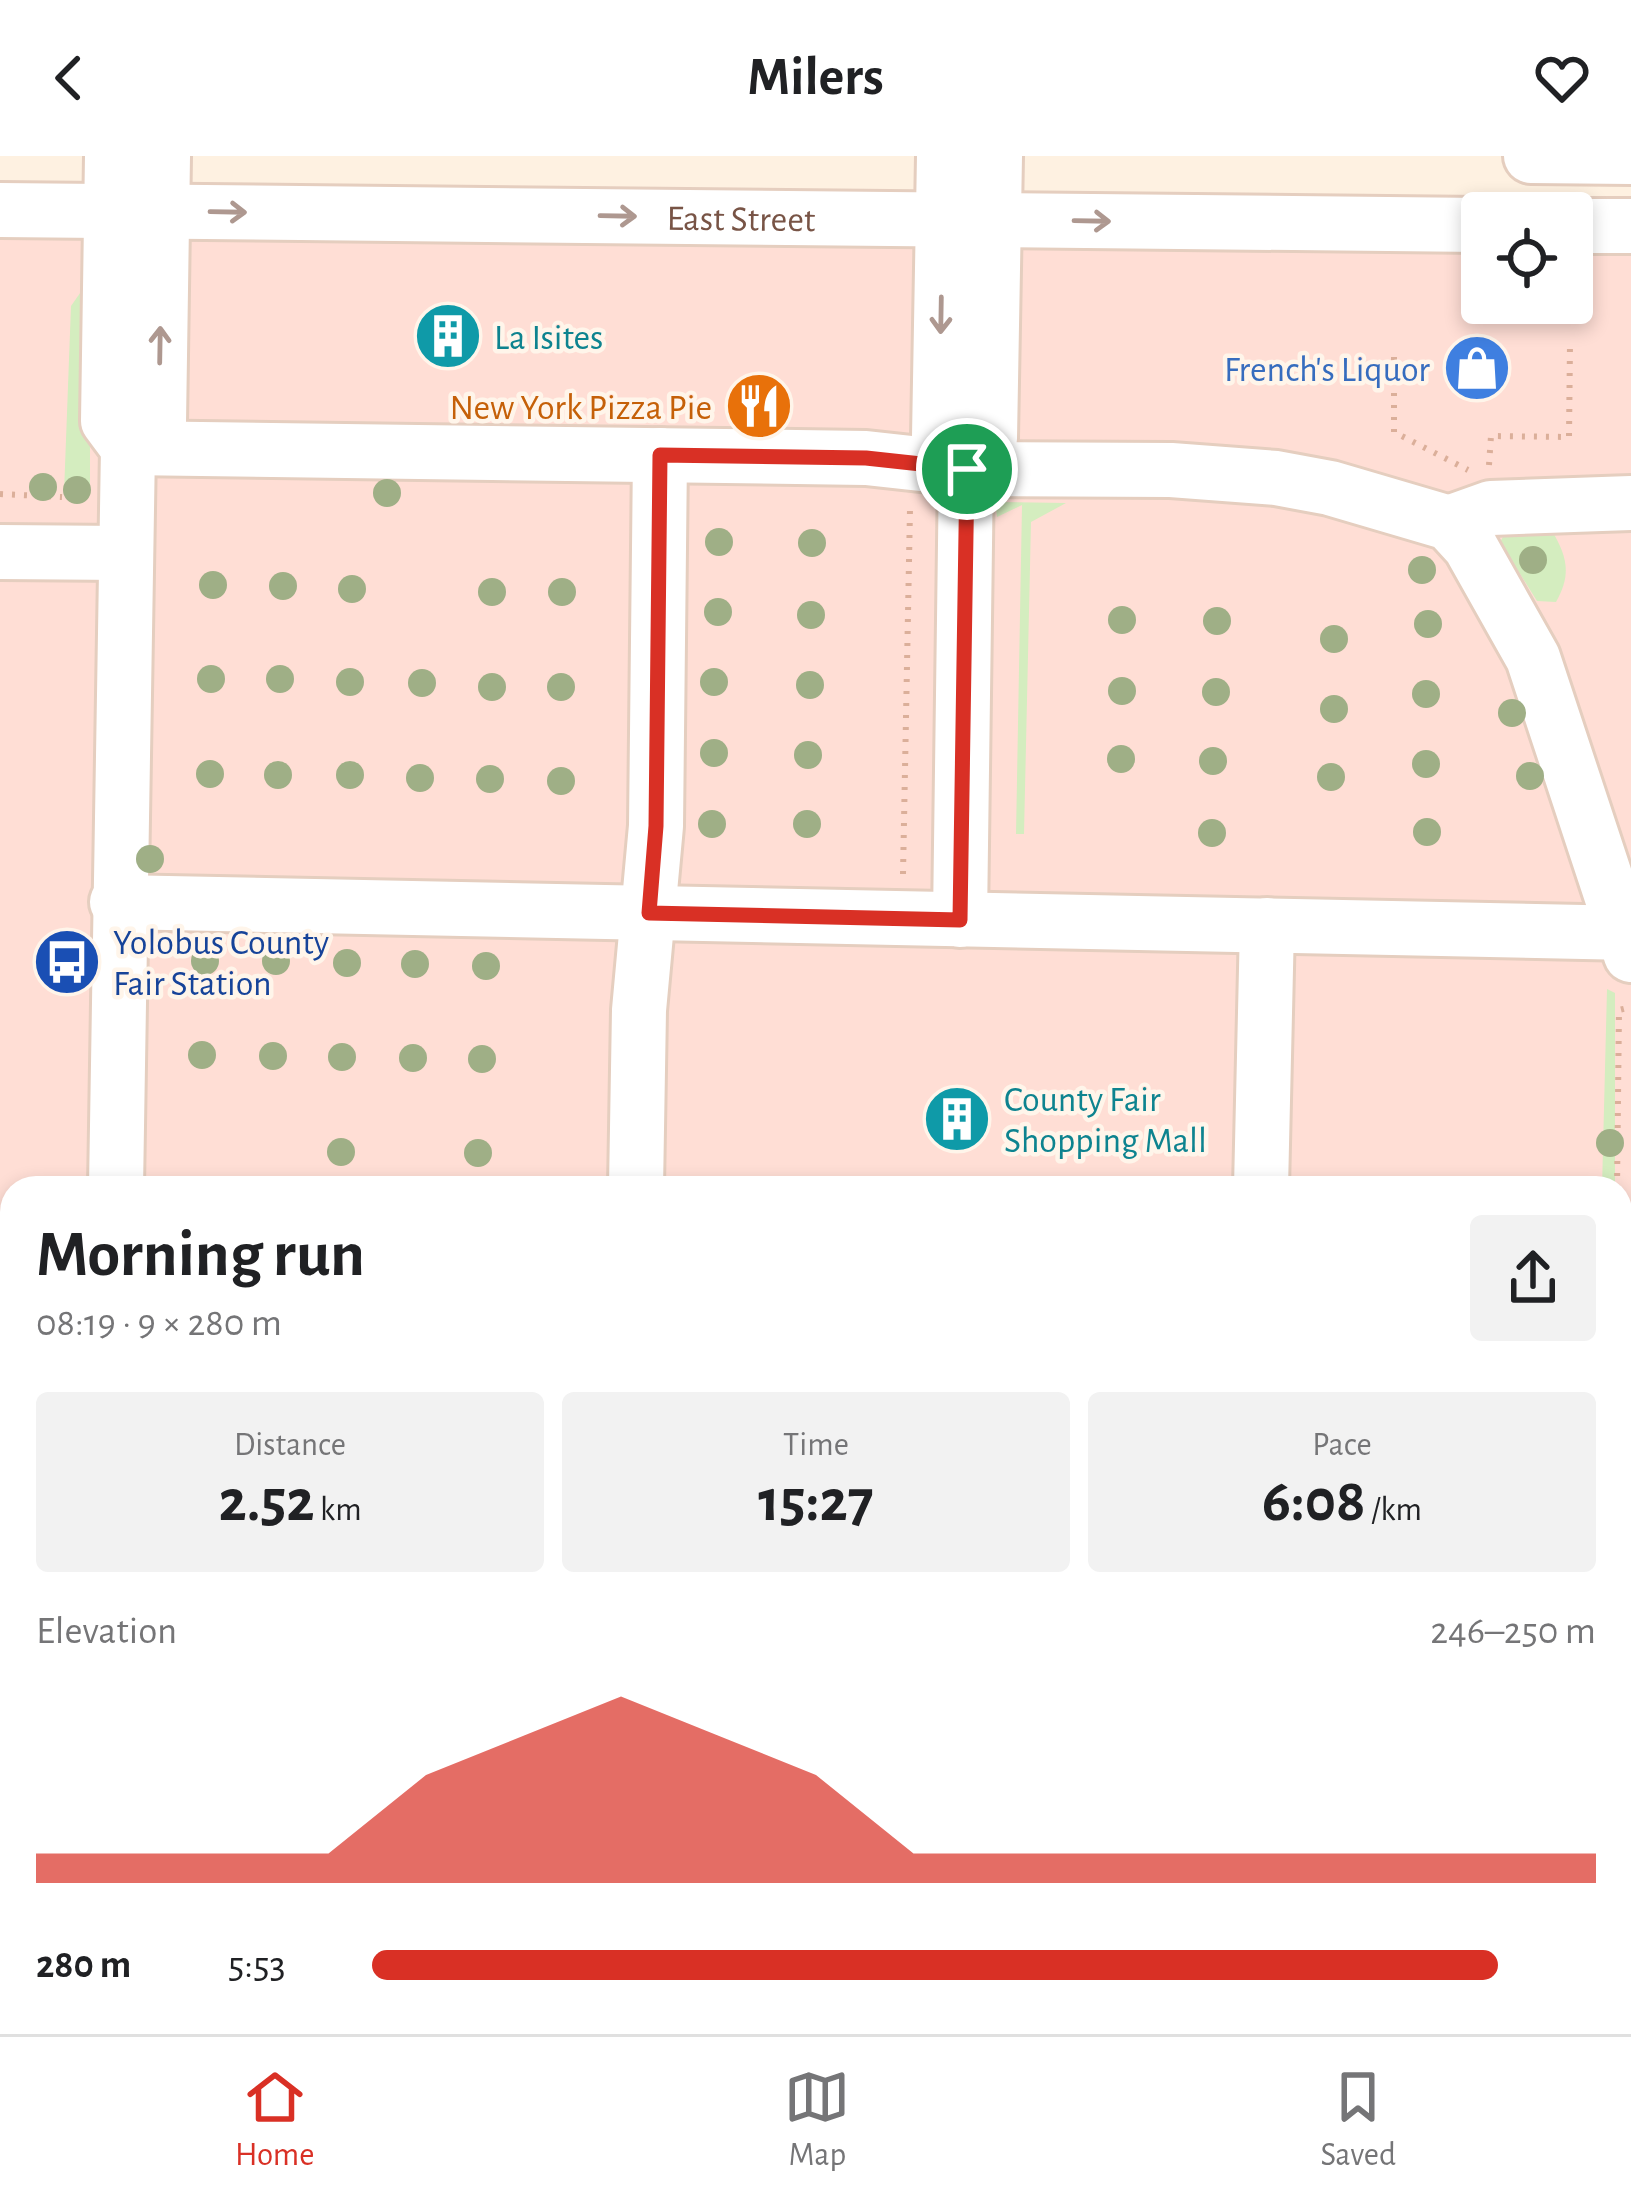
<!DOCTYPE html>
<html lang="en">
<head>
<meta charset="utf-8">
<style>
	body { margin:0; font-family:"Alegreya Sans",sans-serif; background:#f2f2f2; color:#202124; height:100vh; display:flex; flex-direction:column; font-size:45px; white-space:nowrap }
	* { box-sizing:border-box; margin:0 }
	p { font-size:39px; color:#757577 }
	.icon { flex:none; width:66px; height:66px; fill:none; stroke:currentColor; stroke-width:2; stroke-linecap:round; stroke-linejoin:round }
	.map { position:relative; flex:1; overflow:hidden }
	.details { position:absolute; left:0px; top:1020px; width:1632px; height:858px; display:flex; flex-direction:column; background:#fff; border-radius:36px 36px 0 0; box-shadow:0 6px 18px #0003 }
	.details>* { flex:none }
	.controls { position:absolute; left:1461px; top:36px; display:grid; gap:24px }
	.controls a { display:grid; place-items:center; width:132px; height:132px; border-radius:12px; background:#fff; box-shadow:0 6px 18px #0003; font-size:60px }
	.pin { position:absolute; display:grid; place-items:center; width:102px; height:102px; color:#fff; margin:-51px; border:6px solid #fff; border-radius:50%; box-shadow:0 3px 12px #0007 }
	.round { display:grid; place-items:center; flex:none; width:126px; height:126px; border-radius:12px; background:#f2f2f2 }
	.head { display:flex; align-items:center; justify-content:space-between; height:204px; padding:0 36px }
	h1 { font-size:66px; font-weight:600; line-height:90px }
	.metrics { display:grid; grid-template-columns:repeat(3,1fr); gap:18px; height:204px; padding:12px 36px }
	.metrics div { display:grid; align-content:center; border-radius:12px; background:#f2f2f2; text-align:center }
	.metrics b { font-size:60px; font-weight:600 }
	.metrics small { font-size:33px; font-weight:400 }
	.metrics p { font-size:33px }
	.chart { height:336px; padding:24px 36px }
	.chart p { display:flex; justify-content:space-between }
	.chart svg { width:100%; height:216px; margin-top:12px; fill:#d93025; opacity:.7 }
	ul { padding:0 36px; list-style:none; font-size:39px }
	li { display:grid; grid-template-columns:192px 144px 1fr; align-items:center; height:90px }
	li i { height:30px; border-radius:15px; background:#d93025 }
	header { display:flex; justify-content:space-between; align-items:center; height:156px; padding:0 36px; background:#fff; font-size:54px; font-weight:600 }
	.tab-bar { display:flex; justify-content:space-around; align-items:center; height:168px; border-top:3px solid #e0e0e0; background:#fff; font-size:33px; color:#757577 }
	.tab-bar a { display:grid; justify-items:center; gap:6px }
	.tab-bar .selected { color:#d93025 }
	.map>svg:first-child { display:block }
	.commercial { fill:#ffded5; fill-rule:evenodd }
	.green { fill:#d4edbf }
	.lines { fill:none; stroke-linecap:round; stroke-linejoin:round }
	.minor-casing { stroke:#e5cebf; stroke-width:60 }
	.path { stroke:#dbaf9a; stroke-width:6; stroke-dasharray:3 9; stroke-linecap:butt }
	.minor { stroke:#fff; stroke-width:54 }
	.tree { fill:#9faf86 }
	.oneway { stroke:#ae9890 }
	.route-casing { stroke:#fff; stroke-width:24 }
	.route { stroke:#d93025; stroke-width:15 }
	.labels { text-anchor:middle; stroke-width:9; stroke-linejoin:round; paint-order:stroke }
	.street-label { font-size:36px; fill:#785446; stroke:#fff5ea }
	.culture-label { font-size:36px; fill:#0d838f; stroke:#fff5ea; text-anchor:start }
	.shop-label { font-size:36px; fill:#366cbe; stroke:#fff5ea; text-anchor:end }
	.food-label { font-size:36px; fill:#c56008; stroke:#fff5ea; text-anchor:end }
	.transit-label { font-size:36px; fill:#164399; stroke:#fff5ea; text-anchor:start }
</style>
</head>
<body>
<header><svg class="icon" aria-label="back" viewBox="0 0 24 24"><path d="M15 5l-7 7 7 7"/></svg>Milers<svg class="icon" aria-label="heart" viewBox="0 0 24 24"><path d="M12 20l-8-8c-3-5 5-10 8-4 3-6 11-1 8 4z"/></svg></header>
<div class="map">
<svg width="1631" height="1878" viewBox="0 0 1631 1878">
	<rect width="100%" height="100%" fill="#fef1e1"/>
	<path class="commercial" d="M0,77l1482,15v55h90v-54l59,1v1784h-1631zM12,1032h1608v834h-1608z"/>
	<g class="green">
		<polygon points="90,123 90,338 64,337 71,150"/>
		<polygon points="995,346 1066,347 1031,366 1024,678 1016,678 1022,349 997,361"/>
		<path d="M1551,373c16,27 21,45 5,73l-19,-1 -37,-59 7,-12z"/>
		<polygon points="1607,833 1615,837 1615,1032 1602,1032"/>
	</g>
	<g class="lines">
		<defs>
			<g id="minor">
				<polyline points="112,0 108,265 128,292 116,1032"/>
				<polyline points="944,0 939,281 966,313"/>
				<polyline points="1531,0 1631,1"/>
				<path id="s1" d="M0,54l1482,15"/>
				<polyline points="1572,70 1631,70"/>
				<polyline points="128,292 866,302 966,313 1171,314 1276,322 1330,332 1449,367 1470,390 1533,502 1631,799"/>
				<polyline points="128,292 159,266 163,0"/>
				<polyline points="1449,367 1491,352 1631,347"/>
				<polyline points="0,396 124,397"/>
				<polyline points="117,746 1631,777"/>
				<polyline points="960,764 966,313 990,282 995,0"/>
				<polyline points="636,1032 639,854 656,670 660,299"/>
				<polyline points="1261,1032 1267,769"/>
				<polyline points="0,1100 12,1100"/>
				<polyline points="1620,1160 1631,1160"/>
				<polyline points="0,1603 12,1603"/>
				<polyline points="1620,1740 1631,1741"/>
				<polyline points="701,1866 702,1878"/>
			</g>
		</defs>
		<use href="#minor" class="minor-casing"/>
		<g class="path">
			<polyline points="1394,201 1394,276 1468,314"/>
			<polyline points="1489,309 1491,280 1569,281 1570,188"/>
			<polyline points="0,338 62,341"/>
			<polyline points="903,718 910,353"/>
			<polyline points="1617,1032 1619,854 1631,851"/>
			<polyline points="1620,1688 1631,1686"/>
		</g>
		<use href="#minor" class="minor"/>
	</g>
	<g class="tree">
		<circle cx="43" cy="331" r="14"/>
		<circle cx="77" cy="334" r="14"/>
		<circle cx="387" cy="337" r="14"/>
		<circle cx="719" cy="386" r="14"/>
		<circle cx="812" cy="387" r="14"/>
		<circle cx="1533" cy="404" r="14"/>
		<circle cx="1422" cy="414" r="14"/>
		<circle cx="213" cy="429" r="14"/>
		<circle cx="283" cy="430" r="14"/>
		<circle cx="352" cy="433" r="14"/>
		<circle cx="492" cy="436" r="14"/>
		<circle cx="562" cy="436" r="14"/>
		<circle cx="718" cy="456" r="14"/>
		<circle cx="811" cy="459" r="14"/>
		<circle cx="1122" cy="464" r="14"/>
		<circle cx="1217" cy="465" r="14"/>
		<circle cx="1428" cy="468" r="14"/>
		<circle cx="1334" cy="483" r="14"/>
		<circle cx="211" cy="523" r="14"/>
		<circle cx="280" cy="523" r="14"/>
		<circle cx="350" cy="526" r="14"/>
		<circle cx="714" cy="526" r="14"/>
		<circle cx="422" cy="527" r="14"/>
		<circle cx="810" cy="529" r="14"/>
		<circle cx="492" cy="531" r="14"/>
		<circle cx="561" cy="531" r="14"/>
		<circle cx="1122" cy="535" r="14"/>
		<circle cx="1216" cy="536" r="14"/>
		<circle cx="1426" cy="538" r="14"/>
		<circle cx="1334" cy="553" r="14"/>
		<circle cx="1512" cy="557" r="14"/>
		<circle cx="714" cy="597" r="14"/>
		<circle cx="808" cy="599" r="14"/>
		<circle cx="1121" cy="603" r="14"/>
		<circle cx="1213" cy="605" r="14"/>
		<circle cx="1426" cy="608" r="14"/>
		<circle cx="210" cy="618" r="14"/>
		<circle cx="278" cy="619" r="14"/>
		<circle cx="350" cy="619" r="14"/>
		<circle cx="1530" cy="620" r="14"/>
		<circle cx="1331" cy="621" r="14"/>
		<circle cx="420" cy="622" r="14"/>
		<circle cx="490" cy="623" r="14"/>
		<circle cx="561" cy="625" r="14"/>
		<circle cx="712" cy="668" r="14"/>
		<circle cx="807" cy="668" r="14"/>
		<circle cx="1427" cy="676" r="14"/>
		<circle cx="1212" cy="677" r="14"/>
		<circle cx="150" cy="703" r="14"/>
		<circle cx="205" cy="805" r="14"/>
		<circle cx="276" cy="805" r="14"/>
		<circle cx="347" cy="807" r="14"/>
		<circle cx="415" cy="808" r="14"/>
		<circle cx="486" cy="810" r="14"/>
		<circle cx="202" cy="899" r="14"/>
		<circle cx="273" cy="900" r="14"/>
		<circle cx="342" cy="901" r="14"/>
		<circle cx="413" cy="902" r="14"/>
		<circle cx="482" cy="903" r="14"/>
		<circle cx="1610" cy="987" r="14"/>
		<circle cx="341" cy="996" r="14"/>
		<circle cx="478" cy="997" r="14"/>
	</g>
	<defs><path id="oneway-shaft" d="M-6 0H5M1.5-3L5.5 0L1.5 3" fill="none" stroke-width="1.6" stroke-linecap="round" stroke-linejoin="round" transform="scale(3)"/></defs>
	<g class="oneway">
		<use href="#oneway-shaft" transform="translate(228 56) rotate(1)"/>
		<use href="#oneway-shaft" transform="translate(618 60) rotate(1)"/>
		<use href="#oneway-shaft" transform="translate(1092 65) rotate(1)"/>
		<use href="#oneway-shaft" transform="translate(941 159) rotate(91)"/>
		<use href="#oneway-shaft" transform="translate(160 189) rotate(-89)"/>
	</g>
	<g class="lines">
		<defs>
			<polygon id="route" points="660,299 866,302 967,313 960,764 649,757 656,670"/>
		</defs>
		<use href="#route" class="route-casing"/>
		<use href="#route" class="route"/>
	</g>
	<defs>
		<symbol id="building-disc" viewBox="-11 -11 22 22"><circle r="9.5" fill="#0f9aa8" stroke="#fff5ea"/><path d="M-4-6H4V6H1V3H-1V6H-4ZM-2.5-4.3h1.7v1.8h-1.7ZM.8-4.3h1.7v1.8H.8ZM-2.5-1h1.7V.8h-1.7ZM.8-1h1.7V.8H.8Z" fill="#fff"/></symbol>
		<symbol id="shop-disc" viewBox="-11 -11 22 22"><circle r="9.5" fill="#3f7fe0" stroke="#fff5ea"/><path d="M-5-2.5h2.3a2.7 3.5 0 0 1 5.4 0H5L5.5 6h-11ZM-1.5-2.5h3a1.5 2.3 0 0 0-3 0Z" fill="#fff"/></symbol>
		<symbol id="restaurant-disc" viewBox="-11 -11 22 22"><circle r="9.5" fill="#e8710a" stroke="#fff5ea"/><path d="M-5-6h1v4h1v-4h1v4h1v-4h1v5L-1.5 .5V6h-2V.5L-5-1ZM5-6V6H3V1.5H1.5Q1.5-4 5-6Z" fill="#fff"/></symbol>
		<symbol id="bus-disc" viewBox="-11 -11 22 22"><circle r="9.5" fill="#1a4fb4" stroke="#fff5ea"/><path d="M-5-6H5V4H4V6H2V4H-2V6H-4V4H-5ZM-3.5-4V0h7V-4ZM-3.5 1.2v1.5H-2V1.2ZM2 1.2v1.5H3.5V1.2Z" fill="#fff"/></symbol>
	</defs>
	<g fill-rule="evenodd">
		<use href="#building-disc" x="410" y="142" width="76" height="76"/>
		<use href="#shop-disc" x="1439" y="174" width="76" height="76"/>
		<use href="#restaurant-disc" x="721" y="212" width="76" height="76"/>
		<use href="#bus-disc" x="29" y="768" width="76" height="76"/>
		<use href="#building-disc" x="919" y="925" width="76" height="76"/>
	</g>
	<g class="labels">
		<g class="street-label">
			<text dy="13" stroke="none"><textPath href="#s1" startOffset="741">East Street</textPath></text>
		</g>
		<g class="culture-label">
			<text x="494" y="193">La Isites</text>
			<text x="1004" y="955">County Fair<tspan x="1004" dy="41">Shopping Mall</tspan></text>
		</g>
		<g class="shop-label">
			<text x="1430" y="225">French's Liquor</text>
		</g>
		<g class="food-label">
			<text x="712" y="263">New York Pizza Pie</text>
		</g>
		<g class="transit-label">
			<text x="113" y="798">Yolobus County<tspan x="113" dy="41">Fair Station</tspan></text>
		</g>
	</g>
</svg>
<div class="controls">
<a><svg class="icon" aria-label="locate" viewBox="0 0 24 24"><circle cx="12" cy="12" r="6"/><path d="M12 2v4M12 18v4M2 12h4M18 12h4"/></svg></a>
</div>
<div class="pin" style="left:967px;top:313px;background:#1e9e55"><svg class="icon" aria-label="arrive" viewBox="0 0 24 24"><path d="M6 21V4h12l-3 4 3 4H6"/></svg></div>
<section class="details">
<div class="head"><div><h1>Morning run</h1><p>08:19 · 9 × 280 m</p></div><a class="round"><svg class="icon" aria-label="share" viewBox="0 0 24 24"><path d="M12 15V3M7 8l5-5 5 5M5 13v7h14v-7"/></svg></a></div>
<div class="metrics">
<div><p>Distance</p><b>2.52<small> km</small></b></div>
<div><p>Time</p><b>15:27</b></div>
<div><p>Pace</p><b>6:08<small> /km</small></b></div>
</div>
<div class="chart"><p><span>Elevation</span>246–250 m</p>
<svg viewBox="0 0 160 44" preserveAspectRatio="none"><path d="M0 44V38L10 38L20 38L30 38L40 22L50 14L60 6L70 14L80 22L90 38L100 38L110 38L120 38L130 38L140 38L150 38L160 38V44z"/></svg>
</div>
<ul>
<li><b>280 m</b>5:53<i style="width:92%"></i></li>
</ul>
</section>
</div>
<nav class="tab-bar">
<a class="selected"><svg class="icon" aria-label="home" viewBox="0 0 24 24"><path d="M3 11l9-7 9 7M6 9v11h12V9"/></svg>Home</a>
<a><svg class="icon" aria-label="map" viewBox="0 0 24 24"><path d="M3 6l6-2 6 2 6-2v14l-6 2-6-2-6 2zM9 4v14M15 6v14"/></svg>Map</a>
<a><svg class="icon" aria-label="saved" viewBox="0 0 24 24"><path d="M7 4h10v16l-5-4-5 4z"/></svg>Saved</a>
</nav>
</body>
</html>
